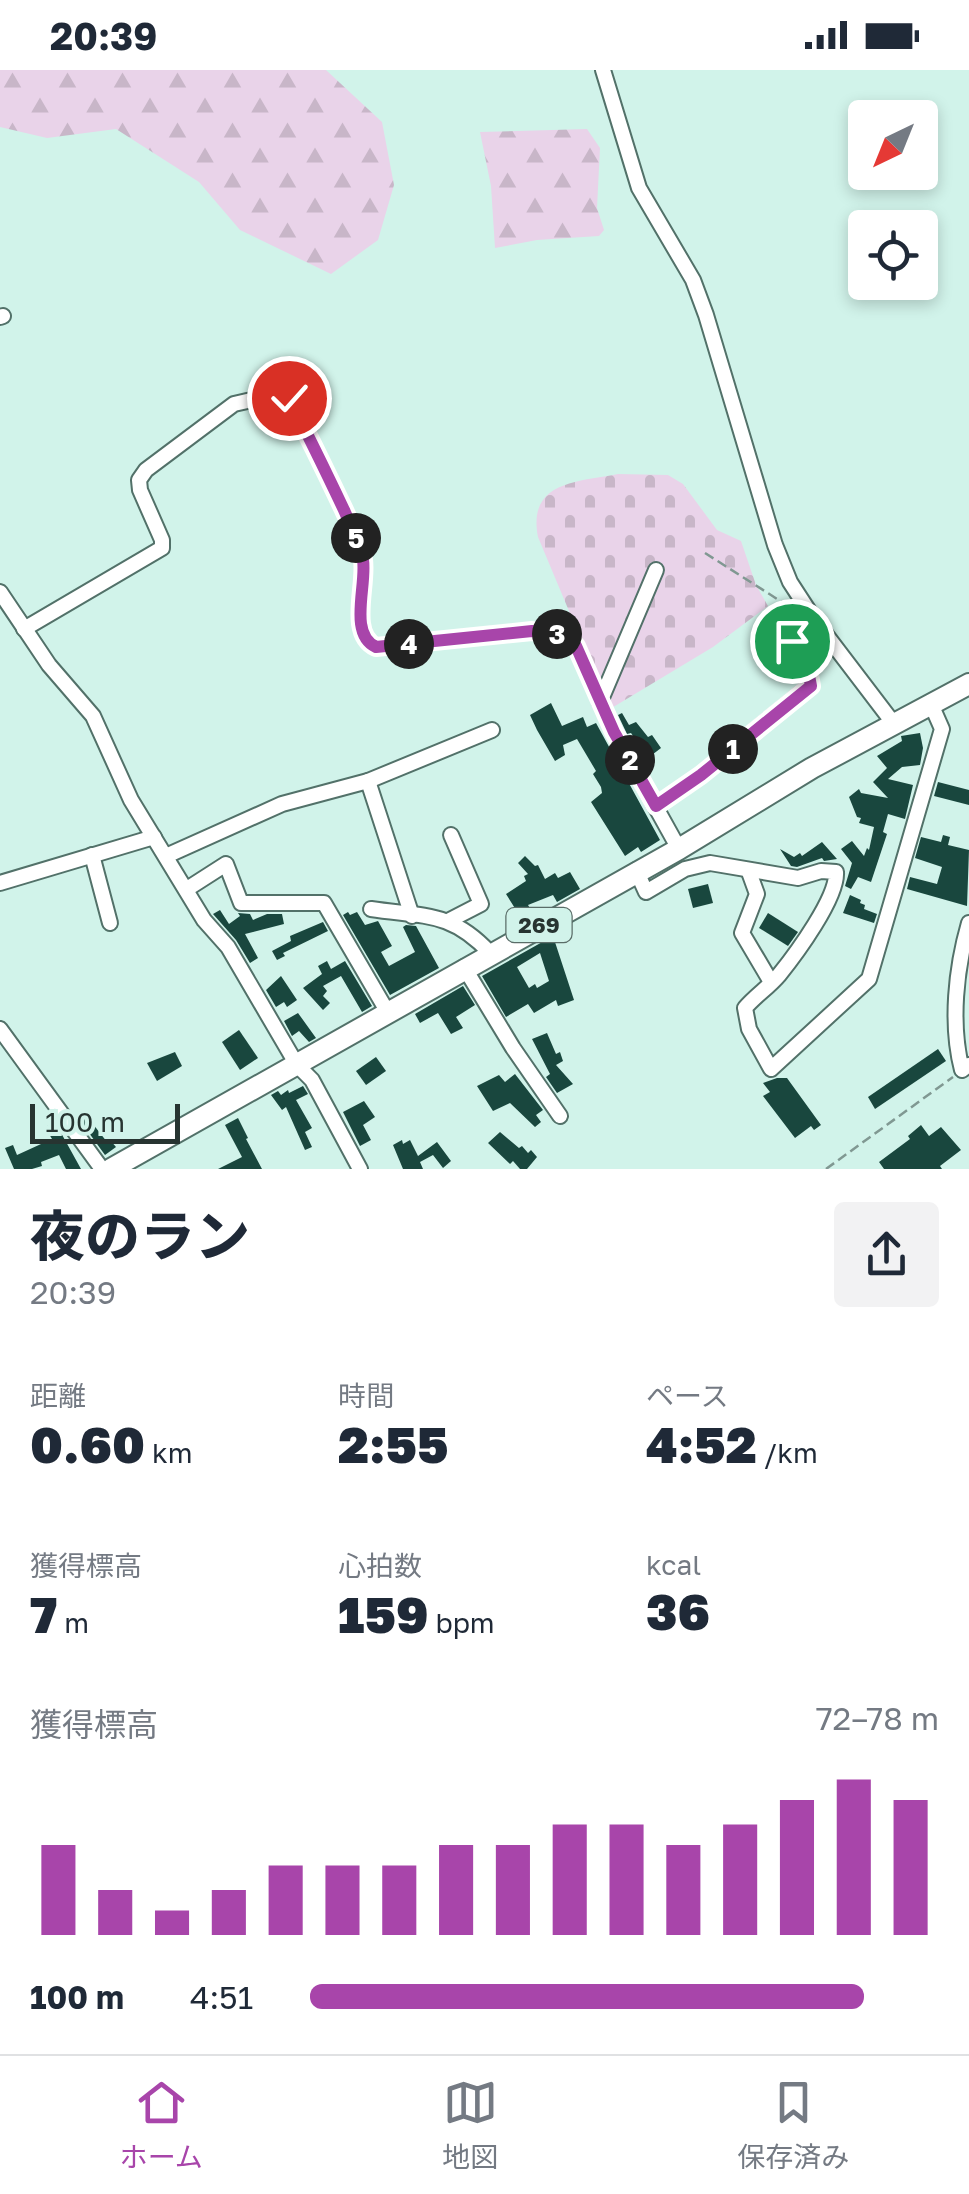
<!DOCTYPE html>
<html lang="ja">
<head>
<meta charset="utf-8">
<style>
	body { margin:0; font-family:"Golos Text","Noto Sans JP",sans-serif; background:#f2f2f3; color:#1f2937; height:100vh; display:flex; flex-direction:column; font-size:38px; white-space:nowrap }
	* { box-sizing:border-box; margin:0 }
	p { font-size:32px; color:#747a83 }
	.icon { flex:none; width:55px; height:55px; fill:none; stroke:currentColor; stroke-width:2; stroke-linecap:round; stroke-linejoin:round }
	.map { position:relative; height:1099px; overflow:hidden }
	.side { display:flex; flex-direction:column; background:#fff; flex:1 }
	.side>* { flex:none }
	.needle { width:65px; rotate:223deg }
	.controls { position:absolute; left:848px; top:30px; display:grid; gap:20px }
	.controls a { display:grid; place-items:center; width:90px; height:90px; border-radius:10px; background:#fff; box-shadow:0 5px 15px #0003; font-size:50px }
	.scale { position:absolute; left:30px; bottom:25px; width:150px; box-sizing:border-box; padding-left:10px; border:5px solid #273431; border-top:0; font-size:28px; line-height:35px; white-space:nowrap; color:#273431; -webkit-text-stroke:8px #d1f3ea; paint-order:stroke }
	.pin { position:absolute; display:grid; place-items:center; width:85px; height:85px; color:#fff; margin:-42px; border:5px solid #fff; border-radius:50%; box-shadow:0 2px 10px #0007 }
	.km { position:absolute; width:50px; height:50px; margin:-25px; border-radius:50%; background:#222; color:#fff; font-size:28px; line-height:50px; text-align:center }
	.round { display:grid; place-items:center; flex:none; width:105px; height:105px; border-radius:10px; background:#f2f2f3 }
	.head { display:flex; align-items:center; justify-content:space-between; height:170px; padding:0 30px }
	h1 { font-size:55px; font-weight:800; line-height:75px }
	.figures { display:grid; grid-template-columns:repeat(3,1fr); gap:15px; height:170px; padding:10px 30px }
	.figures div { display:grid; align-content:center }
	.figures b { font-size:50px; font-weight:800 }
	.figures small { font-size:28px; font-weight:400 }
	.figures p { font-size:28px }
	.chart { height:280px; padding:20px 30px }
	.chart p { display:flex; justify-content:space-between }
	.chart svg { width:100%; height:180px; margin-top:10px; stroke:#a845aa; stroke-width:6 }
	ul { padding:0 30px; list-style:none; font-size:32px }
	li { display:grid; grid-template-columns:160px 120px 1fr; align-items:center; height:75px }
	li i { height:25px; border-radius:12px; background:#a845aa }
	.status { display:flex; justify-content:space-between; align-items:center; height:70px; padding:0 50px; background:#fff; direction:ltr }
	.status svg { height:28px; fill:currentColor }
	.tabs { display:flex; justify-content:space-around; align-items:center; height:140px; border-top:2px solid #e0e1e3; background:#fff; font-size:28px; color:#747a83 }
	.tabs a { display:grid; justify-items:center; gap:5px }
	.tabs .selected { color:#a845aa }
	.map>svg:first-child { display:block }
	.forest { fill:url(#forest-firs) }
	.cemetery { fill:url(#cemetery-stones) }
	.building { fill:#19473e; fill-rule:evenodd }
	.lines { fill:none; stroke-linecap:round; stroke-linejoin:round }
	.minor-casing { stroke:#527169; stroke-width:18 }
	.highway-casing { stroke:#527169; stroke-width:24 }
	.path { stroke:#809892; stroke-width:2.5; stroke-dasharray:10 5; stroke-linecap:butt }
	.minor { stroke:#fff; stroke-width:14 }
	.highway { stroke:#fff; stroke-width:20 }
	.route-casing { stroke:#fff; stroke-width:20 }
	.route { stroke:#a845aa; stroke-width:12 }
	.labels { text-anchor:middle; stroke-width:10; stroke-linejoin:round; paint-order:stroke }
	.shield { fill:#d1f3ea; stroke:#5a6d68; stroke-width:2.5 }
	.shield-label { font-size:22px; font-weight:bold; fill:#273431 }
</style>
</head>
<body>
<div class="status"><b>20:39</b><svg viewBox="0 0 49 12"><path d="M0 12V9h3v3zM5 12V6h3v6zM10 12V3h3v9zM15 12V0h3v12zM26 1h20v11H26zM47 4h2v5h-2z"/></svg></div>
<div class="map">
<svg width="969" height="1099" viewBox="0 0 969 1099">
	<defs>
		<pattern id="forest-firs" width="22" height="20" patternUnits="userSpaceOnUse" patternTransform="scale(2.5)"><rect width="22" height="20" fill="#e9d3e9"/><path d="M5 1l3.5 6h-7zM16 11l3.5 6h-7z" fill="#c8b6c8"/></pattern>
		<pattern id="cemetery-stones" width="16" height="16" patternUnits="userSpaceOnUse" patternTransform="scale(2.5)"><rect width="16" height="16" fill="#e9d3e9"/><path d="M2 7V4a2 2 0 0 1 4 0v3zM10 15v-3a2 2 0 0 1 4 0v3z" fill="#c8b6c8"/></pattern>
	</defs>
	<rect width="100%" height="100%" fill="#d1f3ea"/>
	<g class="forest">
		<polygon points="0,0 326,0 382,52 394,115 378,170 331,204 240,160 199,112 116,59 47,68 0,57"/>
		<polygon points="587,59 600,78 597,138 604,160 599,166 537,170 495,178 491,116 480,62"/>
	</g>
	<path class="cemetery" d="M618,404l50,1 15,9 34,46 24,11 15,44 12,21 -55,41 -103,62 -72,-172c-11,-56 40,-55 80,-63z"/>
	<g class="building">
		<polygon points="551,633 562,656 583,647 587,657 596,653 660,770 641,782 638,777 625,786 591,732 602,723 601,717 593,704 596,701 577,669 563,675 565,685 555,691 537,660 530,645"/>
		<polygon points="622,643 629,655 636,652 648,667 652,665 661,678 648,688 631,663 627,664 618,645"/>
		<polygon points="920,663 923,678 920,695 902,697 888,709 913,715 905,749 888,744 883,762 887,764 871,812 858,807 851,819 845,816 852,793 841,779 852,771 864,786 867,778 869,780 874,757 859,753 861,748 857,747 849,727 859,719 861,723 888,728 873,712 887,698 877,686 902,671 901,666"/>
		<polygon points="938,712 969,720 969,735 934,726"/>
		<polygon points="943,765 950,767 948,775 969,780 967,836 907,819 910,807 937,814 942,797 915,788 921,767 941,772"/>
		<polygon points="822,772 837,789 824,791 822,788 797,797 791,796 780,779 794,787 800,783 802,786"/>
		<polygon points="525,786 535,796 538,795 545,809 555,803 558,808 570,802 580,819 557,832 553,825 528,835 534,845 523,851 506,824 526,811 524,806 528,804 518,793"/>
		<polygon points="708,814 713,833 693,838 688,819"/>
		<polygon points="850,825 861,830 860,833 865,835 864,839 877,844 874,853 843,843"/>
		<polygon points="220,840 229,854 240,846 238,843 250,844 253,850 267,844 282,844 284,854 245,864 258,888 250,893 236,870 213,844"/>
		<polygon points="348,842 350,845 357,842 365,855 378,851 392,876 381,882 389,896 415,882 403,857 406,855 416,856 439,898 390,925 343,845"/>
		<polygon points="768,843 798,862 788,876 759,858"/>
		<polygon points="323,852 328,861 283,883 285,886 277,890 272,881 291,871 290,866"/>
		<path d="M553,866l21,64 -16,6 -2,-6 -22,13 -6,-9 -22,13 -24,-41zM540,883l9,28 -12,7 -2,-4 -6,4 -12,-21z"/>
		<polygon points="327,891 331,899 345,891 372,936 362,942 341,906 323,916 327,921 323,926 330,933 323,940 303,918 322,904 318,896"/>
		<polygon points="281,906 297,930 287,937 284,932 276,937 266,920"/>
		<polygon points="463,916 475,935 456,947 463,958 451,964 438,943 420,953 415,944"/>
		<polygon points="298,943 316,968 309,972 299,961 292,966 284,951"/>
		<polygon points="239,960 258,988 240,1000 222,972"/>
		<polygon points="547,963 556,984 560,982 563,991 556,995 573,1014 557,1023 546,1007 550,1004 532,969"/>
		<polygon points="938,979 946,991 875,1039 868,1027"/>
		<polygon points="175,982 182,996 157,1011 147,993"/>
		<polygon points="376,987 386,1001 366,1015 356,1001"/>
		<polygon points="515,1004 543,1040 536,1045 541,1052 535,1057 510,1033 493,1041 477,1016 499,1005 505,1012"/>
		<polygon points="777,1008 787,1008 821,1055 814,1060 811,1056 795,1068 763,1026 770,1022 763,1013"/>
		<polygon points="303,1016 308,1024 296,1030 312,1058 305,1062 312,1077 305,1080 286,1037 282,1040 271,1025 278,1021 281,1025 288,1020 289,1023"/>
		<polygon points="364,1031 375,1047 363,1055 371,1070 360,1076 343,1042"/>
		<polygon points="82,1040 107,1072 110,1070 116,1077 105,1085 76,1045"/>
		<polygon points="238,1048 248,1068 246,1069 262,1099 218,1099 242,1087 225,1055"/>
		<polygon points="55,1052 81,1099 66,1099 59,1085 41,1092 42,1096 32,1099 14,1099 5,1078 13,1075 17,1085 52,1069 45,1057"/>
		<polygon points="921,1055 929,1066 941,1057 961,1080 940,1096 942,1099 884,1099 879,1092 910,1069 908,1066"/>
		<polygon points="500,1062 519,1078 522,1076 528,1083 531,1080 537,1087 527,1099 520,1099 513,1091 510,1094 488,1073"/>
		<polygon points="402,1070 403,1074 410,1070 418,1086 437,1072 451,1091 443,1098 433,1085 420,1092 423,1099 403,1099 393,1075"/>
	</g>
	<g class="lines">
		<defs>
			<g id="minor">
				<polyline points="603,0 639,118 693,210 706,245 775,475 790,512 814,549 894,654"/>
				<polyline points="0,247 3,246"/>
				<polyline points="0,522 49,595 93,646 131,730 204,850 228,877 297,995 312,1010 360,1099"/>
				<path d="M24,559l138,-81v-8l-22,-50 -1,-10 7,-10 88,-66 48,-11 7,5c19,37 37,74 55,112 7,16 16,33 19,51 4,24 -15,74 13,86l155,-16 36,6 9,9 38,86 65,117"/>
				<polyline points="600,632 656,500"/>
				<polyline points="368,711 412,846"/>
				<polyline points="656,736 701,705 811,615 806,590 792,571"/>
				<polyline points="92,785 110,853"/>
				<polyline points="166,786 282,734 368,711 492,660"/>
				<path d="M636,800l10,22 39,-23 25,-6 88,15 23,-7 15,1c2,25 -40,82 -57,103 -10,12 -24,21 -34,33l4,21 22,40 98,-90 73,-250 -11,-25"/>
				<polyline points="749,802 757,824 742,863 771,912"/>
				<polyline points="0,813 154,767"/>
				<polyline points="187,819 226,794 241,833 324,833 387,941"/>
				<path d="M371,839c53,8 80,2 119,44"/>
				<polyline points="450,850 481,834 451,765"/>
				<path d="M969,853c-13,45 -19,101 -7,147l7,-5"/>
				<polyline points="464,897 513,978 560,1046"/>
				<polyline points="0,959 102,1099"/>
			</g>
			<polyline id="highway" points="111,1099 679,779 812,698 969,614"/>
		</defs>
		<use href="#minor" class="minor-casing"/>
		<use href="#highway" class="highway-casing"/>
		<g class="path">
			<polyline points="705,483 796,541"/>
			<polyline points="826,1099 953,1007"/>
		</g>
		<use href="#minor" class="minor"/>
		<use href="#highway" class="highway"/>
	</g>
	<g class="lines">
		<defs>
			<path id="route" d="M289,328c19,37 37,74 55,112 7,16 16,33 19,50 4,25 -15,74 13,87l156,-16 35,6 9,9 38,86 42,74 45,-31 110,-89 -5,-26 -14,-19"/>
		</defs>
		<use href="#route" class="route-casing"/>
		<use href="#route" class="route"/>
	</g>
	<g class="labels">
		<rect class="shield" x="506.5" y="838" width="65" height="34" rx="8"/>
		<g class="shield-label">
			<text x="539" y="863">269</text>
		</g>
	</g>
</svg>
<div class="controls">
<a><svg class="needle" viewBox="-14 -14 28 28"><path d="M0-13l5 13h-10z" fill="#e53935"/><path d="M0 13l5-13h-10z" fill="#747a83"/></svg></a>
<a><svg class="icon" aria-label="locate" viewBox="0 0 24 24"><circle cx="12" cy="12" r="6"/><path d="M12 2v4M12 18v4M2 12h4M18 12h4"/></svg></a>
</div>
<div class="scale">100 m</div>
<div class="pin" style="left:792px;top:571px;background:#1e9e55"><svg class="icon" aria-label="arrive" viewBox="0 0 24 24"><path d="M6 21V4h12l-3 4 3 4H6"/></svg></div>
<div class="pin" style="left:289px;top:328px;background:#d93025"><svg class="icon" aria-label="check" viewBox="0 0 24 24"><path d="M5 12l5 5 9-10"/></svg></div>
<b class="km" style="left:733px;top:679px">1</b>
<b class="km" style="left:630px;top:690px">2</b>
<b class="km" style="left:557px;top:564px">3</b>
<b class="km" style="left:409px;top:574px">4</b>
<b class="km" style="left:356px;top:468px">5</b>
</div>
<section class="side">
<div class="head"><div><h1>夜のラン</h1><p>20:39</p></div><a class="round"><svg class="icon" aria-label="share" viewBox="0 0 24 24"><path d="M12 15V3M7 8l5-5 5 5M5 13v7h14v-7"/></svg></a></div>
<div class="figures">
<div><p>距離</p><b>0.60<small> km</small></b></div>
<div><p>時間</p><b>2:55</b></div>
<div><p>ペース</p><b>4:52<small> /km</small></b></div>
</div>
<div class="figures">
<div><p>獲得標高</p><b>7<small> m</small></b></div>
<div><p>心拍数</p><b>159<small> bpm</small></b></div>
<div><p>kcal</p><b>36</b></div>
</div>
<div class="chart"><p><span>獲得標高</span>72–78 m</p>
<svg viewBox="0 0 160 44" preserveAspectRatio="none"><path d="M5 44V22M15 44V33M25 44V38M35 44V33M45 44V27M55 44V27M65 44V27M75 44V22M85 44V22M95 44V17M105 44V17M115 44V22M125 44V17M135 44V11M145 44V6M155 44V11"/></svg>
</div>
<ul>
<li><b>100 m</b>4:51<i style="width:88%"></i></li>
</ul>
</section>
<nav class="tabs">
<a class="selected"><svg class="icon" aria-label="home" viewBox="0 0 24 24"><path d="M3 11l9-7 9 7M6 9v11h12V9"/></svg>ホーム</a>
<a><svg class="icon" aria-label="map" viewBox="0 0 24 24"><path d="M3 6l6-2 6 2 6-2v14l-6 2-6-2-6 2zM9 4v14M15 6v14"/></svg>地図</a>
<a><svg class="icon" aria-label="saved" viewBox="0 0 24 24"><path d="M7 4h10v16l-5-4-5 4z"/></svg>保存済み</a>
</nav>
</body>
</html>
